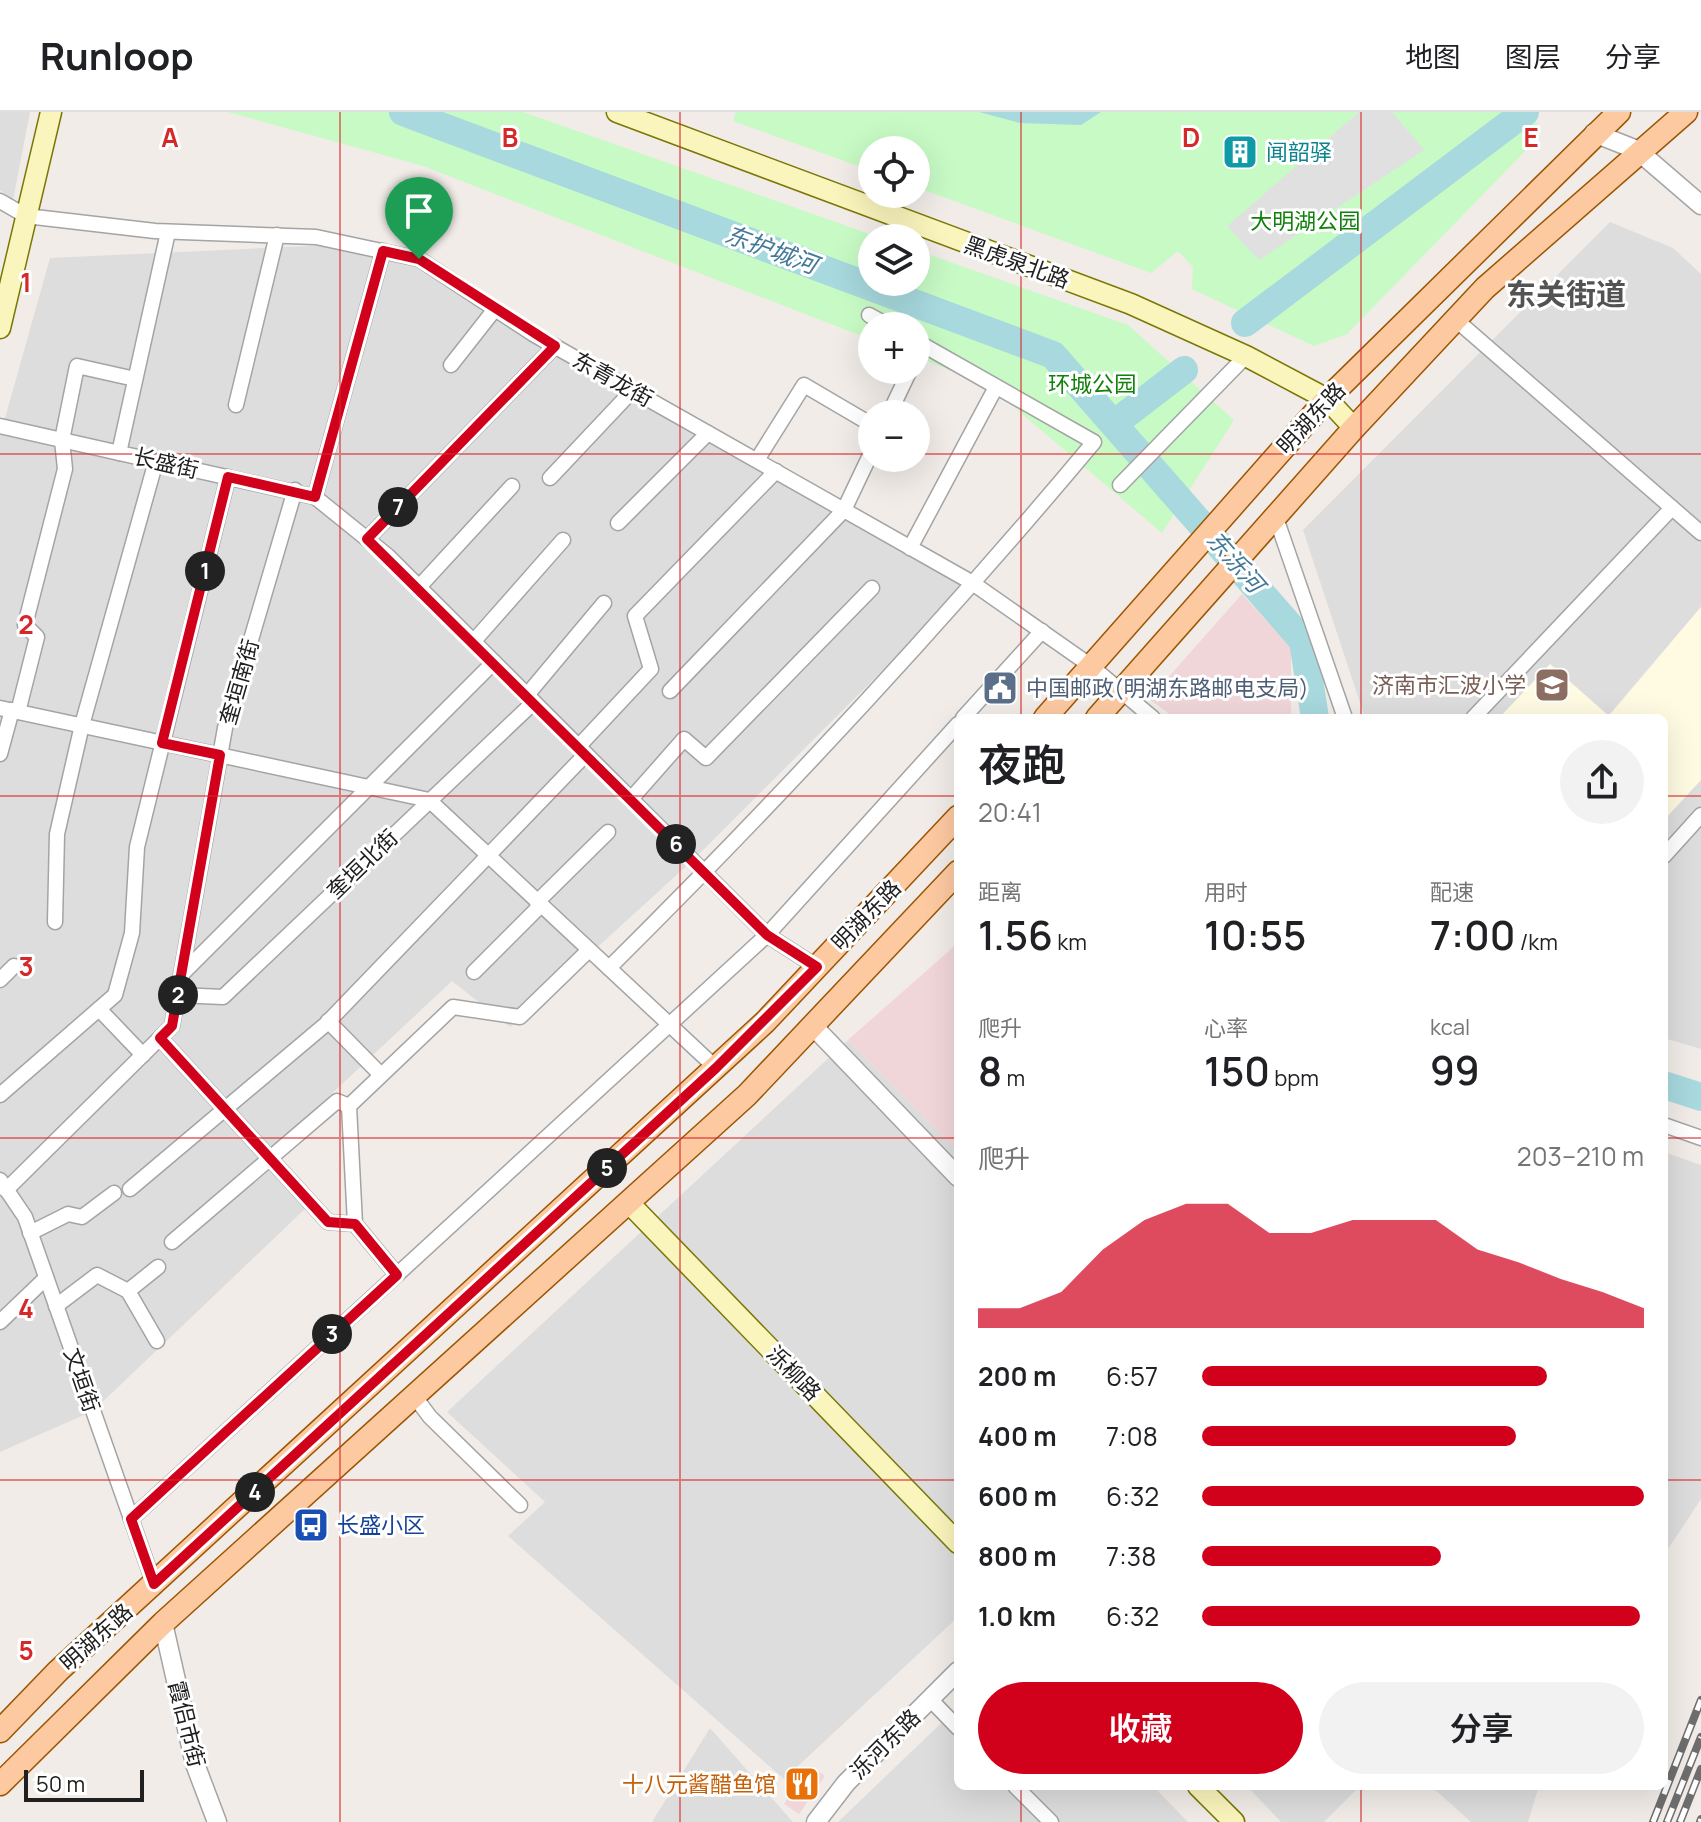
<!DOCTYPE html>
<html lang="zh">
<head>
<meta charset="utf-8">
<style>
	body { margin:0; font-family:Manrope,"Noto Sans SC",sans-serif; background:#f2f2f2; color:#202124; height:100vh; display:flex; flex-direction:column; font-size:30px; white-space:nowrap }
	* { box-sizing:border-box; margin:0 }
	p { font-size:26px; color:#757577 }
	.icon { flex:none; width:44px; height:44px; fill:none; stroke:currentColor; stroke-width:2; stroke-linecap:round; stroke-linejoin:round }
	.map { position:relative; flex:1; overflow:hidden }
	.sheet { position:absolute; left:954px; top:602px; width:714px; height:1076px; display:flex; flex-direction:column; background:#fff; border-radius:12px; box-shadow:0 8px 32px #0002 }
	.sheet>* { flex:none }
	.buttons { position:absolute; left:858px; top:24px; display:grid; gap:16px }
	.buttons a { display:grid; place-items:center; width:72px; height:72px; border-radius:50%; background:#fff; box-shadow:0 8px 32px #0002; font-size:40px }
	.scale { position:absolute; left:24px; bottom:20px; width:120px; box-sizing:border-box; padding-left:8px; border:4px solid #202020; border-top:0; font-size:22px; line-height:28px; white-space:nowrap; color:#202020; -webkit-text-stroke:6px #fff; paint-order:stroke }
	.pin { position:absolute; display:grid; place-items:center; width:68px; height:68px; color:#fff; margin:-82px -34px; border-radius:50% 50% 50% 0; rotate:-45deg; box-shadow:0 0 8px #0007 }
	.pin .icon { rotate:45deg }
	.km { position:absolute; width:40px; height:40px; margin:-20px; border-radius:50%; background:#222; color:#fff; font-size:22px; line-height:40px; text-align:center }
	.round { display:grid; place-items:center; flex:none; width:84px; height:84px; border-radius:42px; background:#f2f2f2 }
	.summary { display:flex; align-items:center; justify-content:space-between; height:136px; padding:0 24px }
	h1 { font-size:44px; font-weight:600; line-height:60px }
	.metrics { display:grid; grid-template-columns:repeat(3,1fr); gap:12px; height:136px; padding:8px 24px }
	.metrics div { display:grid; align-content:center }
	.metrics b { font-size:40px; font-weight:600 }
	.metrics small { font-size:22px; font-weight:400 }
	.metrics p { font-size:22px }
	.chart { height:224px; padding:16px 24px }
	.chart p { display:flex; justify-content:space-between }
	.chart svg { width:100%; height:144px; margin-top:8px; fill:#d1001b; opacity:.7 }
	.cta { display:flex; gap:16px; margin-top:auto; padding:16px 24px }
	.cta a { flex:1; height:92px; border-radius:48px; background:#d1001b; color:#fff; font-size:32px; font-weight:600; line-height:92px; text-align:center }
	.cta a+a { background:#f2f2f2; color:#202124 }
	ul { padding:0 24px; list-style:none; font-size:26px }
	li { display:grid; grid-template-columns:128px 96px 1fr; align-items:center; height:60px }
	li i { height:20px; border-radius:10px; background:#d1001b }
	header { display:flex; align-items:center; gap:48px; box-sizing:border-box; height:112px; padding:0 40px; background:#fff; border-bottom:2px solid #e0e0e0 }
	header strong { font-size:38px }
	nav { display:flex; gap:44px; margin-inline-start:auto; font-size:28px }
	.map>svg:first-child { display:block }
	.residential { fill:#dedddd }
	.commercial { fill:#f1d6d9 }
	.education { fill:#fffbe2 }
	.park { fill:#c7fac5 }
	.parking { fill:#e0e0e0 }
	.water { fill:#a7d9de }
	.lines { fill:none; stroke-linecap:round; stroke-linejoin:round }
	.river { stroke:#a7d9de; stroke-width:28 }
	.minor-casing { stroke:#a4a4a4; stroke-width:17 }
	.tertiary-casing { stroke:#a4a4a4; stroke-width:21 }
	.secondary-casing { stroke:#7a7705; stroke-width:23 }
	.primary-casing { stroke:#9d5500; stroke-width:25 }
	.minor { stroke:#fff; stroke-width:14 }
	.tertiary { stroke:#fff; stroke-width:18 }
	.secondary { stroke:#faf5bc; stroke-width:20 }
	.primary { stroke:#fcc9a1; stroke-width:22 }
	.rail-casing { stroke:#6e6e6e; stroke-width:8 }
	.rail { stroke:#fff; stroke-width:5; stroke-dasharray:15; stroke-linecap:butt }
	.route-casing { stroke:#fff; stroke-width:16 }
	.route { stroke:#d1001b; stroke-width:10 }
	.grid { fill:none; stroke:#d62828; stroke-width:2; stroke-opacity:0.55 }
	.labels { text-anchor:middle; stroke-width:6; stroke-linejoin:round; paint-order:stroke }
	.culture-label { font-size:22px; fill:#0d838f; stroke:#fff; text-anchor:start }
	.park-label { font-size:22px; fill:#11810c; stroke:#fff }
	.street-label { font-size:22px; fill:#202020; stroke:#fff }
	.education-label { font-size:22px; fill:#785e54; stroke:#fff; text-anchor:end }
	.service-label { font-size:22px; fill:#4e5e75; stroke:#fff; text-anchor:start }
	.transit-label { font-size:22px; fill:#164399; stroke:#fff; text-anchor:start }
	.food-label { font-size:22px; fill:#c56008; stroke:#fff; text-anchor:end }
	.water-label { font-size:24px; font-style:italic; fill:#437999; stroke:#fff }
	.district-label { font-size:30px; font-weight:bold; fill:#535353; stroke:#fff }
	.grid-label { font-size:26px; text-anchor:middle; font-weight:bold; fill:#d62828; stroke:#fff; stroke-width:6; stroke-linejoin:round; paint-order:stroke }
</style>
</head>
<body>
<header>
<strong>Runloop</strong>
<nav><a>地图</a><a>图层</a><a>分享</a></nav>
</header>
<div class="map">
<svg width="1701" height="1710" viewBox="0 0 1701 1710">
	<rect width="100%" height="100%" fill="#f1ece7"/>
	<g class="residential">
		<polygon points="0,0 30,0 13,88 0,78"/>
		<polygon points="1610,110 1673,136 1701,162 1701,495 1608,604 1550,553 1499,606 1365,606 1303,418"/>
		<polygon points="350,132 419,147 971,470 693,748 510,915 452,869 260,1049 307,1095 93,1299 0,1340 0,324 50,146"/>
		<polygon points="1701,667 1701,937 1664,926 1664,707"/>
		<polygon points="848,928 954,1035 958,1031 958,1505 784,1667 508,1424 545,1390 447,1300"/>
		<polygon points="1664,1040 1701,1053 1701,1387 1664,1443"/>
		<polygon points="958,1595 958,1674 1153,1674 1188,1710 838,1710"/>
		<polygon points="710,1616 793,1710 652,1710"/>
		<polygon points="1247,1674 1360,1674 1324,1710 1281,1710"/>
		<polygon points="1431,1674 1539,1674 1528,1710 1471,1710"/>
	</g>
	<g class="commercial">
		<polygon points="1242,482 1291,536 1291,606 1175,606 1149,587"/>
		<polygon points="958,831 958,1031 954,1035 848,928"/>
		<polygon points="811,1654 825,1664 799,1702 784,1692"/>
	</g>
	<polygon class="education" points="1701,495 1701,668 1664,708 1664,606 1499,606 1550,552 1609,604"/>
	<g class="park">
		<polygon points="228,0 523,0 881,126 872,126 872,170 916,170 916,138 1128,213 1234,308 1162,421 987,272 916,245 916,214 872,214 872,228 423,54"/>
		<polygon points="736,0 1530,0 1539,14 1534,30 1347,222 1314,234 1192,177 1193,155 1178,139 1151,161 916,75 916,38 872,38 872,59 733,9"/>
	</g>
	<polygon class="parking" points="1359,0 1392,0 1424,38 1259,148 1227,114"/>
	<polygon class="water" points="979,0 1101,0 1081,13 1020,11"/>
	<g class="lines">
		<g class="river">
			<polyline points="403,0 1053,243 1303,529 1315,606"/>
			<polyline points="1245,211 1525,0"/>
			<polyline points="1115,311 1184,258"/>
			<polyline points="1664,973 1701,985"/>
		</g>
		<defs>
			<g id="minor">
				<polyline points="0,89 26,104 155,119 316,125 419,147 533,222 971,470 1091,554 1153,606"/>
				<polyline points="869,203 889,214"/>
				<polyline points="1455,207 1701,421"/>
				<polyline points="451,253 495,197"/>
				<polyline points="236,293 277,123"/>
				<polyline points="889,302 910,258"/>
				<polyline points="0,314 315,385 388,444 767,823 817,855"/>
				<polyline points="119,341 168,120"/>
				<polyline points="757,348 804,273 867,310"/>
				<polyline points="550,366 633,278"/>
				<polyline points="1120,373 1246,244"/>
				<polyline points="315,385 383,139"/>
				<polyline points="1275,403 1345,606"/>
				<polyline points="618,411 708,321"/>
				<polyline points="367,427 555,234"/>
				<polyline points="910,436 996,275"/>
				<polyline points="419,475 512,374"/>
				<polyline points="473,530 563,428"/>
				<polyline points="670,579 844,398 872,339"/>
				<polyline points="527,583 604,491"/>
				<polyline points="0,596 429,688 716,956"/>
				<polyline points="18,600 37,525 25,513 65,357 62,328 77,254 135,267"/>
				<polyline points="963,606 1042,519"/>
				<polyline points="1473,606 1672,396"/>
				<polyline points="579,634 651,557 635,504 776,359"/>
				<polyline points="0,642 12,598"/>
				<polyline points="631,687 684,627 706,646 872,476"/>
				<polyline points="1664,744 1701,703"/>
				<polyline points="537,790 608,720"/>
				<polyline points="55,810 57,722 82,613 156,349"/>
				<path d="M609,856c169,-168 332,-343 485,-526l-178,-101"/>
				<polyline points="474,860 541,793"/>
				<polyline points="181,863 494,550"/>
				<polyline points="0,868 14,854"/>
				<polyline points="178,883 223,885 534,590"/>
				<polyline points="99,897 143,943"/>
				<polyline points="328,909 381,963"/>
				<polyline points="160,926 328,1110 355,1112"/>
				<polyline points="0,983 115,883 132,821 137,735 228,365"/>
				<polyline points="1664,1013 1701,1026"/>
				<polyline points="0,1068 25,1105 154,1472"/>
				<polyline points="130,1077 326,912 586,642"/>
				<polyline points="6,1078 172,914 225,616 295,378"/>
				<polyline points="30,1121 68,1102 82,1105 114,1081"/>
				<polyline points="172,1130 337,989 349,994"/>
				<polyline points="397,1163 355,1112 349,994 453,895 520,905 589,838"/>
				<polyline points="128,1179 157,1229"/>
				<polyline points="56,1194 97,1163 128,1179 158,1155"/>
				<polyline points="0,1210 46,1166"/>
				<polyline points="415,1285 430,1305 520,1393"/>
				<polyline points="131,1407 767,823 958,612"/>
				<polyline points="930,1587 958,1616"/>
				<polyline points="1015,1674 1051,1710"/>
			</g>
			<g id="tertiary">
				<polyline points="1594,21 1637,38 1701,93"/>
				<polyline points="813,914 958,1065"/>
				<polyline points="163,1511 195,1652 217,1710"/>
				<polyline points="816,1710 846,1671 958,1559"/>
			</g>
			<g id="secondary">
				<polyline points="617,0 1131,192 1246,244 1327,287 1354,316"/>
				<polyline points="0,216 51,0"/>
				<polyline points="629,1091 958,1431"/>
				<polyline points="1198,1674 1234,1710"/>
			</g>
			<g id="primary">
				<polyline points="1045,606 1327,287 1619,0"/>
				<polyline points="1097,606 1354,316 1485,176 1686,0"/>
				<polyline points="0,1619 58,1559 765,910 958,705"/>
				<polyline points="0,1672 163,1511 747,983 958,760"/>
			</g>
		</defs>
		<use href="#minor" class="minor-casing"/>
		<use href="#tertiary" class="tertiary-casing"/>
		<use href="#secondary" class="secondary-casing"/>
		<use href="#primary" class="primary-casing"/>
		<use href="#minor" class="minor"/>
		<use href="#tertiary" class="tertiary"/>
		<use href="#secondary" class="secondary"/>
		<use href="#primary" class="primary"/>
		<defs>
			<g id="rail">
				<polyline points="1653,1710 1701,1588"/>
				<polyline points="1667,1710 1701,1625"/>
				<polyline points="1680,1710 1701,1657"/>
				<polyline points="1700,1710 1701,1707"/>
			</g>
		</defs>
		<use href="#rail" class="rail-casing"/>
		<use href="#rail" class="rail"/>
	</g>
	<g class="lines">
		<defs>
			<polygon id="route" points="383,139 419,147 555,234 367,427 767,823 817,855 716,956 154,1472 131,1407 397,1163 355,1112 328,1110 160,926 172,914 220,643 162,631 228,365 315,385"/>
		</defs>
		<use href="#route" class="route-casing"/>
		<use href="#route" class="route"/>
	</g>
	<path class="grid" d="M340,0v1710M680,0v1710M1021,0v606M1361,0v606M0,342h872M916,342h785M0,684h958M1664,684h37M0,1026h958M1664,1026h37M0,1368h958M1664,1368h37M1021,1674v36M1361,1674v36"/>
	<defs>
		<symbol id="building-square" viewBox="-11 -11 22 22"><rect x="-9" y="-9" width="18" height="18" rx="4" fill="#0f9aa8" stroke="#fff"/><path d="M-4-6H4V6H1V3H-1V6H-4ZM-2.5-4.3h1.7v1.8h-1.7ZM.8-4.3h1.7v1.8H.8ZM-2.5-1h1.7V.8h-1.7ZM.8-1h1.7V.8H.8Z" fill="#fff"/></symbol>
		<symbol id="school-square" viewBox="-11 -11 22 22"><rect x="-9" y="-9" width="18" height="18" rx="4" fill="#8d6e63" stroke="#fff"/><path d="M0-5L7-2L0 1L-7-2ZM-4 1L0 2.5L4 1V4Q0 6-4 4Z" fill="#fff"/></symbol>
		<symbol id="civic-square" viewBox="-11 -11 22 22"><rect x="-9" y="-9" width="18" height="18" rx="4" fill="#5c6f8a" stroke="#fff"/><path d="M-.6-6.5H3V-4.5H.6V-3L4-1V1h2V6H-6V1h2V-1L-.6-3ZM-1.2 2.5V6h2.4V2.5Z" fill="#fff"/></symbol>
		<symbol id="bus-square" viewBox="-11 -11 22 22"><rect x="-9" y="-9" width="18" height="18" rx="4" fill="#1a4fb4" stroke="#fff"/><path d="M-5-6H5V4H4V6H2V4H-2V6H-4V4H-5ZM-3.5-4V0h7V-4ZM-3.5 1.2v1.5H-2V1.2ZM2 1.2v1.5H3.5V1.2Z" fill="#fff"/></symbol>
		<symbol id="restaurant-square" viewBox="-11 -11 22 22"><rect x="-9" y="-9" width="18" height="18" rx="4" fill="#e8710a" stroke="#fff"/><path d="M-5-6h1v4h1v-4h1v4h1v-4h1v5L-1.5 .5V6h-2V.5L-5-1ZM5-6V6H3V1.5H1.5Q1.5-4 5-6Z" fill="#fff"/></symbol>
	</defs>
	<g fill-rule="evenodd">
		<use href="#building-square" x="1220" y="20" width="40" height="40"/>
		<use href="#school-square" x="1532" y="553" width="40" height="40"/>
		<use href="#civic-square" x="980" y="556" width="40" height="40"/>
		<use href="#bus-square" x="291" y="1393" width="40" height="40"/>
		<use href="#restaurant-square" x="782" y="1652" width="40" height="40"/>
	</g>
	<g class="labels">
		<g class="culture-label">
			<text x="1266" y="48">闻韶驿</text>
		</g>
		<g class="park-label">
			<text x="1305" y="117">大明湖公园</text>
			<text x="1092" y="280">环城公园</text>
		</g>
		<g class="street-label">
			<text transform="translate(1017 150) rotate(20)" y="8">黑虎泉北路</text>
			<text transform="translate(613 267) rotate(29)" y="8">东青龙街</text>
			<text transform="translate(1311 306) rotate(-47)" y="8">明湖东路</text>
			<text transform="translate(166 351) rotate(13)" y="8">长盛街</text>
			<text transform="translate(239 570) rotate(-74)" y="8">奎垣南街</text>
			<text transform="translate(362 752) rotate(-44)" y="8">奎垣北街</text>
			<text transform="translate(866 803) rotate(-46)" y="8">明湖东路</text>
			<text transform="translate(794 1261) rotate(46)" y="8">泺柳路</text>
			<text transform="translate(82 1268) rotate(71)" y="8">文垣街</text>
			<text transform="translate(96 1525) rotate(-42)" y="8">明湖东路</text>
			<text transform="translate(187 1612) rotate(76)" y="8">霞侣市街</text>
			<text transform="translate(885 1632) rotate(-45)" y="8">泺河东路</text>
		</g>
		<g class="education-label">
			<text x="1526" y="581">济南市汇波小学</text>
		</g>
		<g class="service-label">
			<text x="1026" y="584">中国邮政(明湖东路邮电支局)</text>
		</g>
		<g class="transit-label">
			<text x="337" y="1421">长盛小区</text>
		</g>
		<g class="food-label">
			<text x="776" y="1680">十八元酱醋鱼馆</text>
		</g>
		<g class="water-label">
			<text transform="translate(771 138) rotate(20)" y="8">东护城河</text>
			<text transform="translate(1235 450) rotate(49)" y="8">东泺河</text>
		</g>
		<g class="district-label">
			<text x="1566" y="193">东关街道</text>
		</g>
	</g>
	<g class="grid-label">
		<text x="170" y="35">A</text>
		<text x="510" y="35">B</text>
		<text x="1191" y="35">D</text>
		<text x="1531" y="35">E</text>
		<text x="26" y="180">1</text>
		<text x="26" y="522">2</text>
		<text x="26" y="864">3</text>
		<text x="26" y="1206">4</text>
		<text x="26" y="1548">5</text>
	</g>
</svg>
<div class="buttons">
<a><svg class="icon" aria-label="locate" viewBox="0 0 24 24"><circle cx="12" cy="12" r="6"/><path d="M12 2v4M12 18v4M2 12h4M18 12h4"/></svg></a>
<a><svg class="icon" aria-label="layers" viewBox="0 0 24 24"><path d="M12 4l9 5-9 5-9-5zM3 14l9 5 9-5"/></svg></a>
<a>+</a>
<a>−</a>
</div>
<div class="scale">50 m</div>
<div class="pin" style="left:419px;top:147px;background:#1e9e55"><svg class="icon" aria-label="arrive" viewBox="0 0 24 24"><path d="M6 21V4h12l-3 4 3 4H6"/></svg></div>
<b class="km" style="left:205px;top:459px">1</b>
<b class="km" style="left:178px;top:883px">2</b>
<b class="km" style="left:332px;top:1222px">3</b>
<b class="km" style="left:255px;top:1380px">4</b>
<b class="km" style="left:607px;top:1056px">5</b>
<b class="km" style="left:676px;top:732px">6</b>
<b class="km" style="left:398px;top:395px">7</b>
<section class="sheet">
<div class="summary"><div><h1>夜跑</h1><p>20:41</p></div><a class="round"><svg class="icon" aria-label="share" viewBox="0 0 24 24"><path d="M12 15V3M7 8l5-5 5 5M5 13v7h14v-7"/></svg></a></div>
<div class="metrics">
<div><p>距离</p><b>1.56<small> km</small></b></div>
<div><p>用时</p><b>10:55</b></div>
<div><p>配速</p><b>7:00<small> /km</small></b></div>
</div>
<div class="metrics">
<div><p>爬升</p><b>8<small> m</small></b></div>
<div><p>心率</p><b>150<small> bpm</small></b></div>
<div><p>kcal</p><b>99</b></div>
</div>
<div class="chart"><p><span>爬升</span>203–210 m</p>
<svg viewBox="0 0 160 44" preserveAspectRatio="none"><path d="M0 44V38L10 38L20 33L30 20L40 11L50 6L60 6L70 15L80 15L90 11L100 11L110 11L120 20L130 24L140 29L150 33L160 38V44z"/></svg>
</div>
<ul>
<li><b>200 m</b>6:57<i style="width:78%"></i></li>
<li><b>400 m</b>7:08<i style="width:71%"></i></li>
<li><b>600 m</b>6:32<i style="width:100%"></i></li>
<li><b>800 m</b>7:38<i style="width:54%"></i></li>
<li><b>1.0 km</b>6:32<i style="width:99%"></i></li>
</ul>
<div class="cta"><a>收藏</a><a>分享</a></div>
</section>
</div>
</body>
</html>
